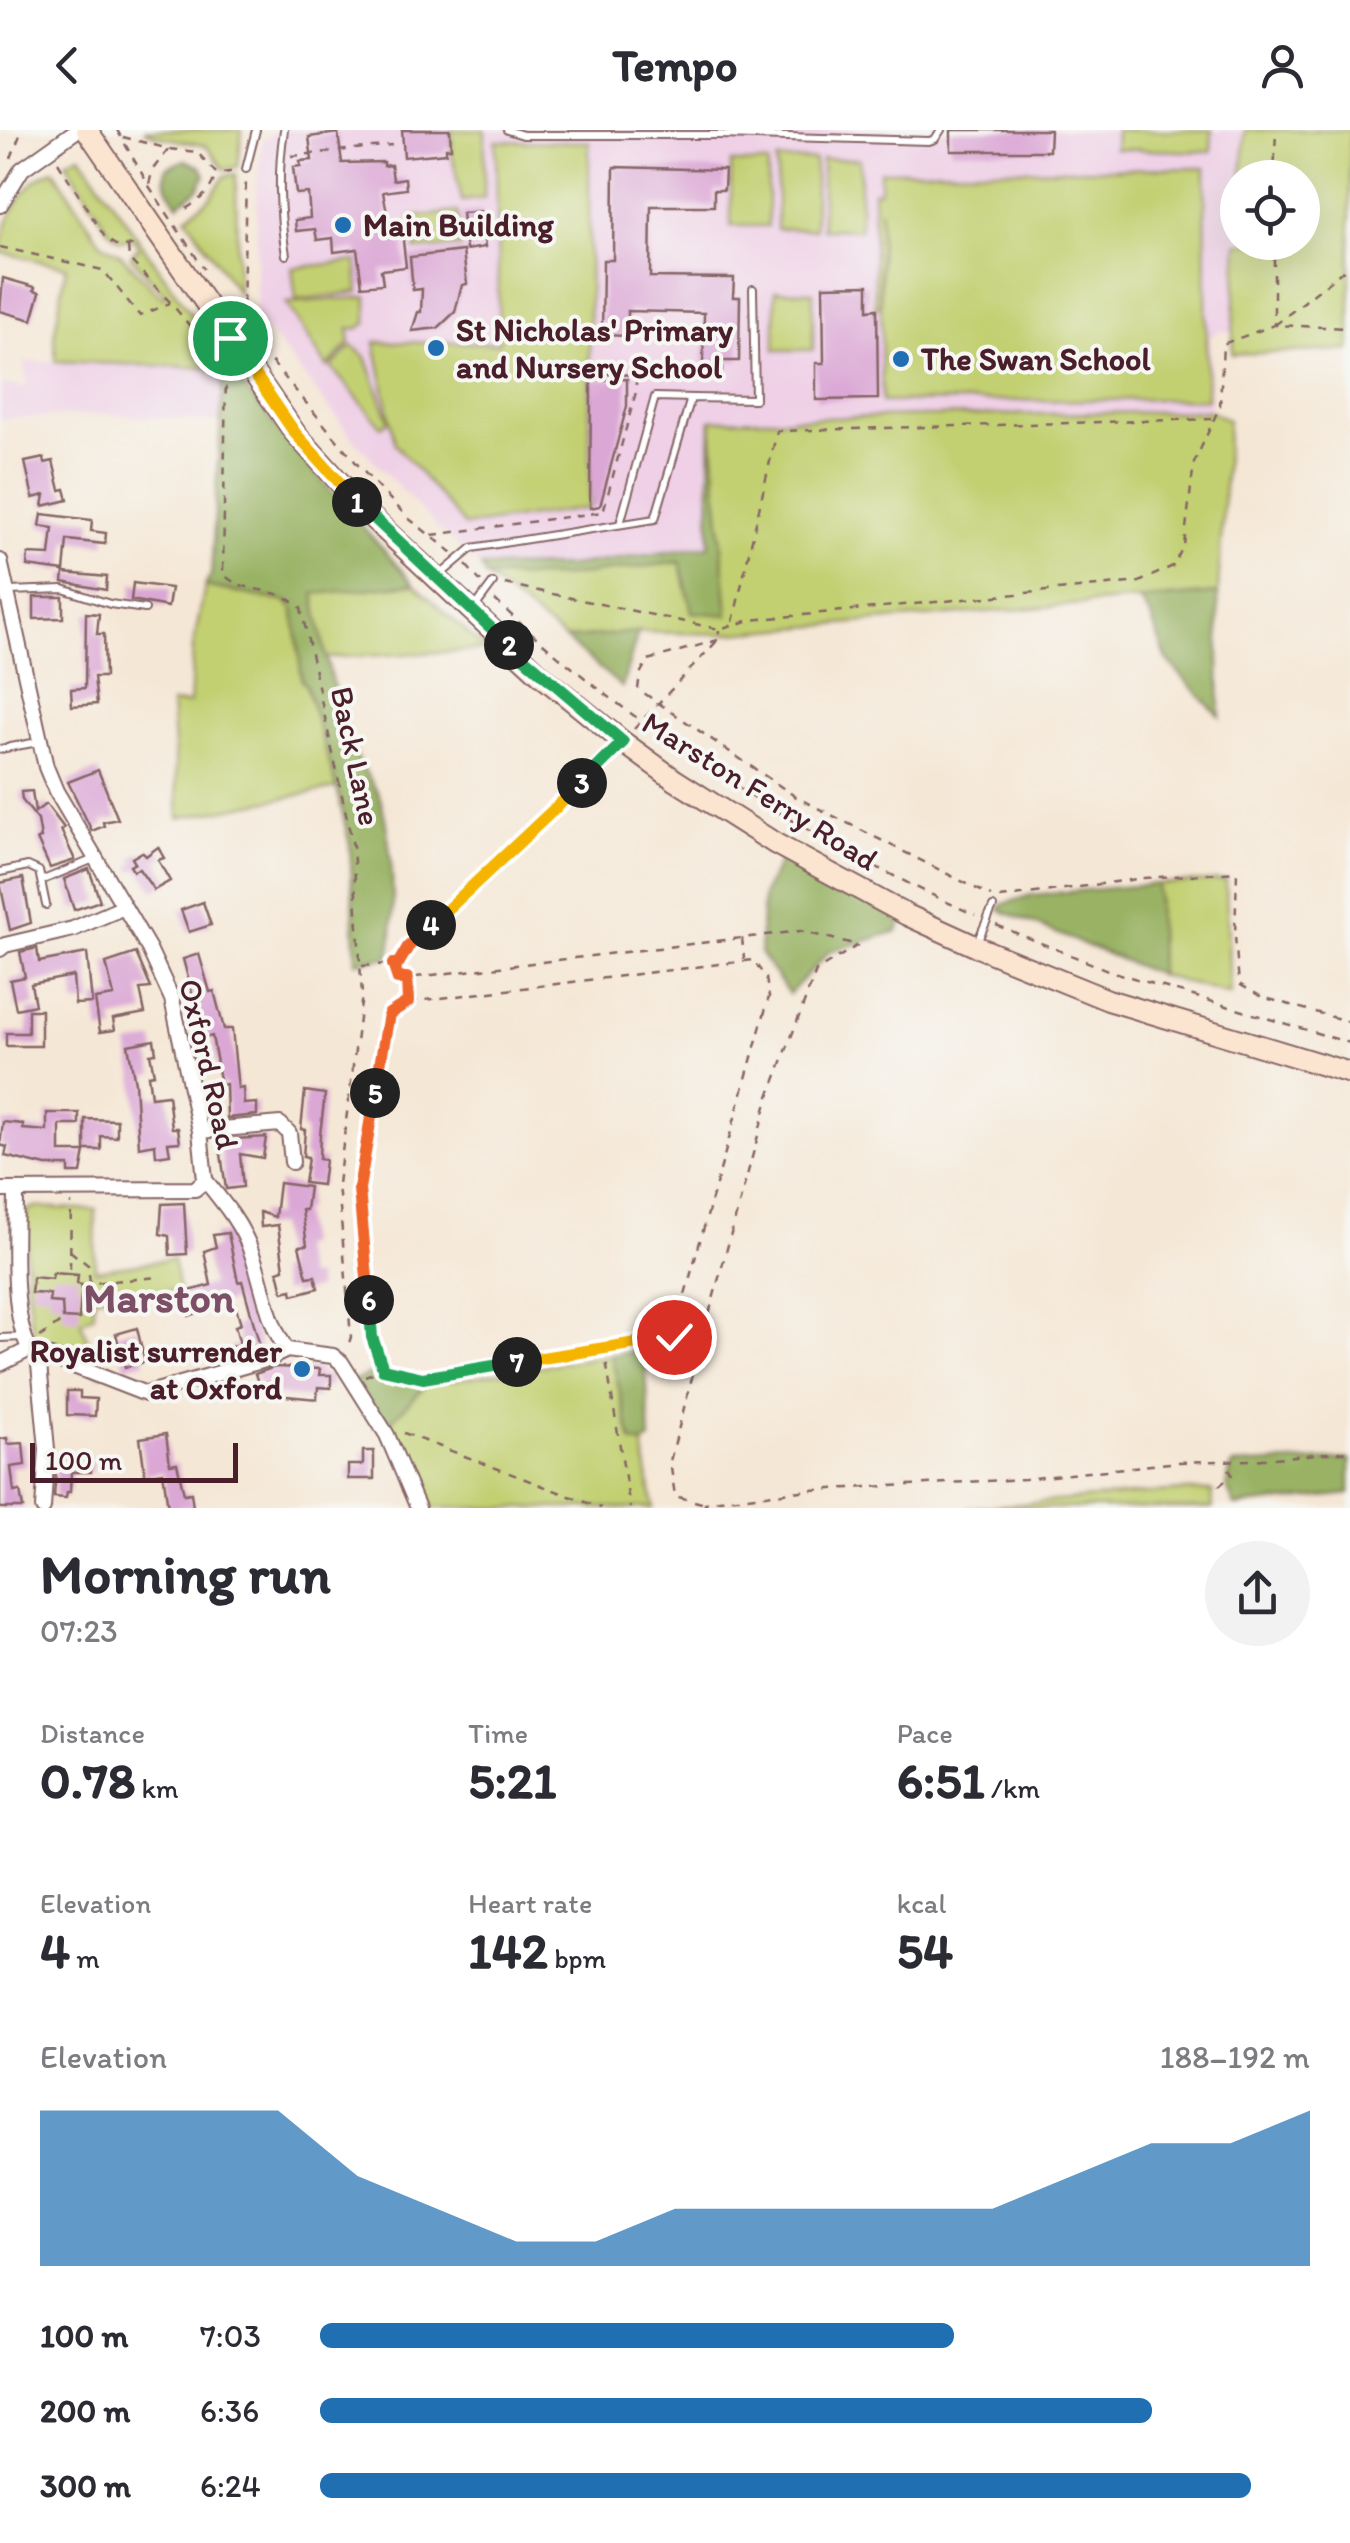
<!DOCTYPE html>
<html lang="en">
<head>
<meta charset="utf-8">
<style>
	body { margin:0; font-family:Itim,sans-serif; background:#f2f2f3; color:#2b2b33; height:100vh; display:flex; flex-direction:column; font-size:38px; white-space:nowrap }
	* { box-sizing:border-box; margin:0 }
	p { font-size:32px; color:#7c7c81 }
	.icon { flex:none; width:55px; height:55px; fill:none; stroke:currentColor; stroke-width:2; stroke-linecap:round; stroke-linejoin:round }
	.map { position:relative; height:1378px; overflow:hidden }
	.drawer { display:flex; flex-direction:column; background:#fff; flex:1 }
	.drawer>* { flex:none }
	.fabs { position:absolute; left:1220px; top:30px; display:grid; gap:20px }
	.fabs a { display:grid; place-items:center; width:100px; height:100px; border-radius:50%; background:#fff; box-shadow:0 10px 40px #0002; font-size:50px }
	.scale { position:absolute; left:30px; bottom:25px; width:208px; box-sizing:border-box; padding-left:10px; border:5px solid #4a1f2b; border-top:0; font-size:28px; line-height:35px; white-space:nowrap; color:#4a1f2b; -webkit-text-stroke:8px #f6f6f2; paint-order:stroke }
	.pin { position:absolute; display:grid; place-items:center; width:85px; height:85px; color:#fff; margin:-42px; border:5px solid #fff; border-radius:50%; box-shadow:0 2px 10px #0007 }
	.km { position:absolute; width:50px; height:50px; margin:-25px; border-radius:50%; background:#222; color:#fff; font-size:28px; line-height:50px; text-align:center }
	.round { display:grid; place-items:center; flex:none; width:105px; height:105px; border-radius:52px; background:#f2f2f3 }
	.overview { display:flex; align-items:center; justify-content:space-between; height:170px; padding:0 40px }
	h1 { font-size:55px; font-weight:700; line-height:75px }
	.stats { display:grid; grid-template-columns:repeat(3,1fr); gap:15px; height:170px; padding:10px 40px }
	.stats div { display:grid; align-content:center }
	.stats b { font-size:50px; font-weight:700 }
	.stats small { font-size:28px; font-weight:400 }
	.stats p { font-size:28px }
	.chart { height:280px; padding:20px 40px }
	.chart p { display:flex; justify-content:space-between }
	.chart svg { width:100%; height:180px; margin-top:10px; fill:#1f6fb2; opacity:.7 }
	ul { padding:0 40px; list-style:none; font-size:32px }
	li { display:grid; grid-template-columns:160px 120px 1fr; align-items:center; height:75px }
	li i { height:25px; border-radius:12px; background:#1f6fb2 }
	header { display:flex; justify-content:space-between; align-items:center; height:130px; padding:0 40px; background:#fff; font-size:45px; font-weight:700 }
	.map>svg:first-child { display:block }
	.built { fill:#efd0e6 }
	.green { fill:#c2d072; stroke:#86784e; stroke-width:2.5 }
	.forest { fill:#99b264; stroke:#726848; stroke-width:2.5 }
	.building { fill:#dba7d5 }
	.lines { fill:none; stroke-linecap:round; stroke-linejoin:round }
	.lane-casing { stroke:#866566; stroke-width:10 }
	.street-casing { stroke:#866566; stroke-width:18 }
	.secondary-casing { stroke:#866566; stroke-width:24 }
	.path { stroke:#866566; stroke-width:2.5; stroke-dasharray:8 8; stroke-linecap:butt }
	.lane { stroke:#fff; stroke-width:6 }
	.street { stroke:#fff; stroke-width:14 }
	.secondary { stroke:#fce5d0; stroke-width:20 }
	.split-1-casing { stroke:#fff; stroke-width:20 }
	.split-2-casing { stroke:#fff; stroke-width:20 }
	.split-3-casing { stroke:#fff; stroke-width:20 }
	.split-4-casing { stroke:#fff; stroke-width:20 }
	.split-5-casing { stroke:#fff; stroke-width:20 }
	.split-6-casing { stroke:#fff; stroke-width:20 }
	.split-7-casing { stroke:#fff; stroke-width:20 }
	.split-8-casing { stroke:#fff; stroke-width:20 }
	.split-1 { stroke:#f5b400; stroke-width:12 }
	.split-2 { stroke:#22a559; stroke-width:12 }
	.split-3 { stroke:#22a559; stroke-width:12 }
	.split-4 { stroke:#f5b400; stroke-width:12 }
	.split-5 { stroke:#f0652b; stroke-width:12 }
	.split-6 { stroke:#f0652b; stroke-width:12 }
	.split-7 { stroke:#22a559; stroke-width:12 }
	.split-8 { stroke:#f5b400; stroke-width:12 }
	.poi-dot { fill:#1f6fb2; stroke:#f6f6f2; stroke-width:4 }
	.labels { text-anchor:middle; stroke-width:8; stroke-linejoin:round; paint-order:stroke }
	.poi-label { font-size:32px; font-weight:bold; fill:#4a1f2b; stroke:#f6f6f2; text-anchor:start }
	.street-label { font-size:32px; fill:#4a1f2b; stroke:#f6f6f2 }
	.district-label { font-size:42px; font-weight:bold; fill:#7d4f66; stroke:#f6f6f2 }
</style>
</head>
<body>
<header><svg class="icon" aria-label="back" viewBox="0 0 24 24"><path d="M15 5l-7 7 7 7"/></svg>Tempo<svg class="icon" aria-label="person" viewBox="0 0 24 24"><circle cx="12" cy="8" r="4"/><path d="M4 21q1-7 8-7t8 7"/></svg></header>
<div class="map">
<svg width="1350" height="1378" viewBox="0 0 1350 1378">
	<rect width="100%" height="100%" fill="#f6f6f2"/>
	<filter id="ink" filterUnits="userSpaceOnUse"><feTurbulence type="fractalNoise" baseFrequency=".01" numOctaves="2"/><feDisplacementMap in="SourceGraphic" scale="20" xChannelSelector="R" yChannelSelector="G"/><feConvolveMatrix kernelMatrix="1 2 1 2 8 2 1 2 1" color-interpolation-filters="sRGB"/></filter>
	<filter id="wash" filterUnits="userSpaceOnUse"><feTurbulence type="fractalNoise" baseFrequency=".0048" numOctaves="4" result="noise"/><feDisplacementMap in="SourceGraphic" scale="40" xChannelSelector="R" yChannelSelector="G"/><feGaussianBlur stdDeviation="2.25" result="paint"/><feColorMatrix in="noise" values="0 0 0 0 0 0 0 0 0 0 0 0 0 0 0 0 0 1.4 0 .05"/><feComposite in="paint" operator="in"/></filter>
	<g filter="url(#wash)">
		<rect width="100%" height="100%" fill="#f5e7d5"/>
		<g class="built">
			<polygon points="278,0 1245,0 1242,47 1238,48 1238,113 1233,202 1219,201 1210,207 1210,281 711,290 709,416 571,436 481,437 439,399 356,312 256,186 257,53 263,9"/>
			<polygon points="56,231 224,239 220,292 104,284 0,289 0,254 27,257 25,232"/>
		</g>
		<g class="green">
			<polygon points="144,0 242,0 238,37 224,39 206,16 157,6"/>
			<polygon points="452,0 485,0 484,68 462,71 452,24"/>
			<polygon points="1116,0 1212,0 1211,22 1115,19"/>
			<polygon points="1245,0 1350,0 1350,220 1232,224 1238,113 1302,112 1302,48 1242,47"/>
			<polygon points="496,11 589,12 590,378 465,396 395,314 375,212 499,213"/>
			<path d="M80,25l147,211 -3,3 -168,-8 -2,-25 12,-69 -66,-15c4,-32 23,-71 54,-82l46,72 21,13 40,42 5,-2 -35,-38 2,-5 6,-4 -5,-9 -14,1 -11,-9 -43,-69z"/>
			<polygon points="822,29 860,29 860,100 822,99"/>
			<rect x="777" y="30" width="38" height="69"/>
			<rect x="731" y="33" width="37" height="63"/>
			<polygon points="1205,38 1207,269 882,272 880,79 879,177 875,178 873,61 880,61 880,41"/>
			<polygon points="236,44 238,163 186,87 210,68 225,46"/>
			<polygon points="458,82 461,117 416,120 412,87"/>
			<polygon points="356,131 359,162 296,170 292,138"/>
			<polygon points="775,161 813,162 813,220 775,220"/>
			<polygon points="367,167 367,193 357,199 349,198 350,213 327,237 286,173"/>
			<polygon points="352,216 366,227 389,291 381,296 331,237"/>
			<polygon points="1210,281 1228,290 1218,463 720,504 638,502 565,509 486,447 562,447 681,432 727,484 711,290"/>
			<polygon points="414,454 486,520 324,528 314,463"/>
			<polygon points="205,456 287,472 294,481 302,550 306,555 337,658 179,688 171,574 190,573 193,517"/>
			<polygon points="1226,750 1230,865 1159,845 1157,754"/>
			<path d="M35,1077l61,3 -1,60 78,-11 6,31 -85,7v17l-13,8 20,52 -63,-26c-14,-46 -12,-90 -11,-138z"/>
			<polygon points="611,1225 632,1312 643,1314 653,1378 433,1378 391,1291 427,1254"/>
			<polygon points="1182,1361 1212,1361 1213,1378 968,1378"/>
		</g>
		<g class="forest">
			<path d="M185,30l16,7 4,8 -6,13 -21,16c-9,-12 -15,-20 -12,-36z"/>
			<path d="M227,236l76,94 111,124 -100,10c9,56 21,110 43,163 6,16 21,30 25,47 10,43 15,109 7,153l-33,5 -6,-116 -13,-58 -31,-103 -4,-4 -8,-70 -7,-9 -82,-16 6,-11 13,-206z"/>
			<polygon points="711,290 728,485 692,482 680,432 562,447 486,447 481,437 571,436 709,416"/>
			<polygon points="1218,463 1220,587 1167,530 1150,485 1139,470"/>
			<polygon points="638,502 622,557 565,509"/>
			<polygon points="783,726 902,791 898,801 829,822 789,864 760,823 763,764"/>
			<polygon points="1157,754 1159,845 1000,780 1002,775 1031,765"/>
			<polygon points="645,1220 650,1309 643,1314 632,1312 611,1225"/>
			<polygon points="383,1239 423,1248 427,1254 383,1299 354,1251"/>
			<polygon points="1350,1329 1350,1364 1235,1376 1226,1356 1232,1335"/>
		</g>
		<g id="blocks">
			<g class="building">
				<polygon points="402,0 450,0 451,18 446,18 446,23 404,27"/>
				<polygon points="951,0 1050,0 1049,21 951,21"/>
				<polygon points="338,3 342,33 384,32 384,36 391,35 393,50 405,48 406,59 383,62 391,103 402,102 406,137 381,140 383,154 362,156 357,119 334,122 333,108 317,110 315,99 296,101 295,90 310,88 308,63 296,64 293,37 301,36 300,31 312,30 309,7"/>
				<polygon points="614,37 725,40 724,60 714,60 714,76 651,76 650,147 734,148 733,167 740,167 739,231 722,231 722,241 703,241 704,183 628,181 628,206 602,205 603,130 613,130"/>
				<polygon points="481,81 485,117 466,120 462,83"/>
				<polygon points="463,121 467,154 462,155 455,182 438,198 412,201 418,182 421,182 422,159 413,160 410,127"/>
				<polygon points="3,148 35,157 34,160 40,162 32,190 0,181"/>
				<polygon points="868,155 868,180 877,179 878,269 816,270 816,233 824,233 823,156"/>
				<polygon points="627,249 627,276 600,376 590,378 591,250"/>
				<polygon points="44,328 45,333 53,331 60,360 65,359 68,370 43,376 45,365 33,368 25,332"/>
				<polygon points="42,384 92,390 91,401 106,403 105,414 67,410 64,441 27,436 28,424 50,425 53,398 40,396"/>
				<polygon points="64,443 107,447 106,460 63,452"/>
				<polygon points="133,453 171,458 168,477 131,470"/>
				<polygon points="34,467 63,467 63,488 34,489"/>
				<polygon points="86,483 99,484 97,504 104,504 105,547 94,547 97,574 72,576 71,559 85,558"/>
				<polygon points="98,640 118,689 103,692 104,696 92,701 68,652"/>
				<polygon points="32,661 35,682 46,674 64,698 61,700 75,730 50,738 37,709 41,708 38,690 22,670 21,662"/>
				<polygon points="158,717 164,728 158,730 170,751 154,760 139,739 133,741 130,736 135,733 132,728 142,722 146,726"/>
				<polygon points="89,739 100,771 74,780 64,749"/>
				<polygon points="23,748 31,793 10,800 0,753"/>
				<polygon points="203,772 211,795 189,802 181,780"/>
				<polygon points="37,818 39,832 87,823 92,873 75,874 73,846 31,854 35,875 16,879 10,850 25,847 20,822"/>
				<polygon points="136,823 151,858 140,859 145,883 113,889 115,900 100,902 95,869 114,866 106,833"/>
				<polygon points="199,824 210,862 214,861 224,899 232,899 238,959 243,958 244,974 257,973 257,985 227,988 226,954 221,955 212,906 204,908 183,829"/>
				<polygon points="28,880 41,880 41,916 6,916 6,903 28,903"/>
				<polygon points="154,910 156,923 150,924 154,944 148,945 151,967 168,965 172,998 178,998 180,1012 168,1013 170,1024 156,1026 155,1014 139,1017 135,953 128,915"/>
				<polygon points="305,961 325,964 320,1004 319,1029 325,1030 322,1055 304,1053 308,1028 303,1027 305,1000 301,999"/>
				<polygon points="47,983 79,983 79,995 60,995 60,1022 85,1022 81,1043 69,1043 69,1036 46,1036 5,1026 7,1017 0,1015 3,992 23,994 23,999 47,1001"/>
				<polygon points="85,989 117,990 117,1007 101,1006 101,1020 85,1020"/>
				<polygon points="266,1007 263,1028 240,1024 243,1057 226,1059 219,1010"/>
				<polygon points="279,1053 309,1057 306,1080 302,1080 307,1115 299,1116 307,1147 315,1146 318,1158 293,1165 292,1160 283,1162 278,1141 284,1139 278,1095 261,1097 260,1082 275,1087"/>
				<polygon points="184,1073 187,1124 170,1125 169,1106 160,1104 162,1074"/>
				<polygon points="228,1103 238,1152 242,1151 261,1220 232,1228 229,1218 240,1214 235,1196 241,1194 234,1170 189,1186 182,1163 211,1155 204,1121 216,1117 213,1105"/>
				<polygon points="53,1143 78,1145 77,1154 82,1155 79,1189 63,1188 62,1173 49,1172 50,1164 31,1163 33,1147 52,1149"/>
				<polygon points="137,1198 145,1232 125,1237 116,1204"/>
				<polygon points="275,1237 320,1239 319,1245 331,1245 331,1258 318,1257 317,1269 276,1265 276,1258 270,1258 270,1252 259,1255 255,1244"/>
				<polygon points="67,1261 80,1261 80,1268 96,1269 95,1286 67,1285"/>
				<polygon points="166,1304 170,1334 177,1333 184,1364 191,1363 193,1377 168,1378 163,1342 145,1345 140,1308"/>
				<polygon points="7,1308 8,1314 23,1313 25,1335 11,1337 14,1362 20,1361 23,1378 0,1378 0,1309"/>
				<polygon points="363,1321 374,1321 374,1349 348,1349 348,1335 363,1335"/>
				<polygon points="91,1328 91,1342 71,1342 70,1362 67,1362 66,1368 54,1367 57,1329"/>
			</g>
		</g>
	</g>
	<g filter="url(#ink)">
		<use href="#blocks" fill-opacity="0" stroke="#866566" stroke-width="2.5"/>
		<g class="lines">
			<defs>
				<g id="lane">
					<path d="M284,0c-7,43 -5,82 2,125"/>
					<polyline points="507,0 523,5 718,5 929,11 935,9 941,0"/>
					<polyline points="246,39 256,0"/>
					<polyline points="620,394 655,267 695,268"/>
					<polyline points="439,446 472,418 655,389 691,268 755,269 753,159"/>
					<polyline points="9,461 63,459 110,474 145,479"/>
					<polyline points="473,480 493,453"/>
					<polyline points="0,619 38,612"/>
					<polyline points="0,742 28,736 39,741 46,775"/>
					<polyline points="43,750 94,729"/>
					<polyline points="978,810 993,777"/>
					<polyline points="0,1208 23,1207"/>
				</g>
				<g id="street">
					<polyline points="0,75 22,39 77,0"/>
					<polyline points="0,431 46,637 56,661 149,819 172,869 200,1001 205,1050"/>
					<polyline points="0,819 5,815 73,799 124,777"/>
					<polyline points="200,1001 280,994 289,1003 292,1032"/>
					<path d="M205,1050c18,22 38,46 47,74 12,32 15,68 35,96l46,6 8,6 46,73 31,73"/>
					<polyline points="0,1060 195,1059 205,1050"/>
					<path d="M16,1062c0,39 -6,125 14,157l116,45 122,-35 19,-9"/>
					<polyline points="38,1224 47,1319 43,1378"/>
					<polyline points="0,1234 30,1219"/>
				</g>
				<polyline id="secondary" points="87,0 295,303 370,386 543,547 623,612 675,650 776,714 907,785 975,816 1108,870 1350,943"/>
			</defs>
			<use href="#lane" class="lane-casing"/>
			<use href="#street" class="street-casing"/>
			<use href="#secondary" class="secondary-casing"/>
			<g class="path">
				<polyline points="117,0 149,56 204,139"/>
				<path d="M123,7l46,12 28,3 19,21c-5,21 -18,28 -35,39"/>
				<polyline points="291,26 392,15"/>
				<polyline points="11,28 22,0"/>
				<polyline points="58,32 106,109 119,117 136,115"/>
				<polyline points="223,43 236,41"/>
				<polyline points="1274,48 1276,0"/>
				<polyline points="149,54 153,39 169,19"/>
				<polyline points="1274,112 1274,194"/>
				<polyline points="0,117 103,140 140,186 170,173"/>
				<path d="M128,117l1,12 42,44 55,67 -3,203c17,22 57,12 78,35l52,238 9,149 -24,189 13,153 -3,9"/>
				<polyline points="238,188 243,180 246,47"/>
				<polyline points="1275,195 1350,135"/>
				<polyline points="251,207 363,341 408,388 453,423"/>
				<polyline points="432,405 603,382 636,262 636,245 603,244"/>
				<polyline points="466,435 481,452"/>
				<polyline points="505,454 719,499 751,490 1139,452 1173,436 1184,415 1194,333 1220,276 1223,214 1274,195 1350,198"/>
				<path d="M495,470c140,131 306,236 480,315"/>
				<polyline points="733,492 777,301 1212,289"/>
				<polyline points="718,510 648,530 640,544 638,559 796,667 991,766"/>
				<polyline points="634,599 718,510 719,500"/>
				<polyline points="1000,768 1144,748 1237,742 1235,806 1239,854 1262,867 1350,892"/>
				<polyline points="996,795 1110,841 1350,913"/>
				<polyline points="742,808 744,829"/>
				<polyline points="393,834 399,849 800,801 858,815 816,841 768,969 703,1206"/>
				<polyline points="362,836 399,833 408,817 613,624"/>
				<polyline points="407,848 408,870"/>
				<polyline points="70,1121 88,1135 90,1153 160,1147"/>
				<polyline points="70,1139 71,1073"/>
				<polyline points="40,1207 62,1191"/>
				<polyline points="604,1218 630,1378"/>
				<polyline points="383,1239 372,1207 359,1059 389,884 408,872 753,830 766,848 769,867 673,1207"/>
				<polyline points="365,1246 383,1239 423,1248 673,1207 703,1206 670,1331 675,1366 702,1373"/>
				<polyline points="404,1303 601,1378"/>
				<polyline points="1219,1356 1232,1345 1226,1332"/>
				<polyline points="705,1378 705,1373 719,1370 811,1360 1025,1349 1178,1332 1252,1330 1350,1321"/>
			</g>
			<use href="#lane" class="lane"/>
			<use href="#street" class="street"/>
			<use href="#secondary" class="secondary"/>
		</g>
	</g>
	<g class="lines" filter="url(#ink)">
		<defs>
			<polyline id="split-1" points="230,208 295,303 357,372"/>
			<polyline id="split-2" points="357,372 509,515"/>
			<polyline id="split-3" points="509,515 623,612 582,653"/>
			<polyline id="split-4" points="431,795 582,653"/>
			<polyline id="split-5" points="375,963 389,884 408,872 407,848 398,849 393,834 398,834 408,817 431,795"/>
			<polyline id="split-6" points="369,1170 359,1059 375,963"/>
			<polyline id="split-7" points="369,1170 372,1207 383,1239 423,1248 517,1232"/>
			<polyline id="split-8" points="517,1232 674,1207"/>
		</defs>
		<use href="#split-1" class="split-1-casing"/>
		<use href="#split-2" class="split-2-casing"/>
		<use href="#split-3" class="split-3-casing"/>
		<use href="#split-4" class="split-4-casing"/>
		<use href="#split-5" class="split-5-casing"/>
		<use href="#split-6" class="split-6-casing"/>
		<use href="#split-7" class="split-7-casing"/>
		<use href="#split-8" class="split-8-casing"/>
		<use href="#split-1" class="split-1"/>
		<use href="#split-2" class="split-2"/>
		<use href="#split-3" class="split-3"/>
		<use href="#split-4" class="split-4"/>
		<use href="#split-5" class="split-5"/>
		<use href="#split-6" class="split-6"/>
		<use href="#split-7" class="split-7"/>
		<use href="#split-8" class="split-8"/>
	</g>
	<g class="poi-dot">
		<circle cx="343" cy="95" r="10"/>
		<circle cx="436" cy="218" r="10"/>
		<circle cx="901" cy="229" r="10"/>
		<circle cx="302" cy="1239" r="10"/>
	</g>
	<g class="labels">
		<g class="poi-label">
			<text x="363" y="106">Main Building</text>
			<text x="456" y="211">St Nicholas' Primary<tspan x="456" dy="37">and Nursery School</tspan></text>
			<text x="921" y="240">The Swan School</text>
			<text x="282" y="1232" text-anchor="end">Royalist surrender<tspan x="282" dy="37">at Oxford</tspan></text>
		</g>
		<g class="street-label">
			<text transform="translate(356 626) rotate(78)" y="11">Back Lane</text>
			<text transform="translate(760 661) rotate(32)" y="11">Marston Ferry Road</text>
			<text transform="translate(209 934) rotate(77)" y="11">Oxford Road</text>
		</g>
		<g class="district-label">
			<text x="159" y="1182">Marston</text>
		</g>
	</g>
</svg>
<div class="fabs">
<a><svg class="icon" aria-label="locate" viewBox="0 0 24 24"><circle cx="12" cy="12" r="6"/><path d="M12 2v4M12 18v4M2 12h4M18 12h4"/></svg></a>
</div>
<div class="scale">100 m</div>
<div class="pin" style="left:230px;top:208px;background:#1e9e55"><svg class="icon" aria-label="arrive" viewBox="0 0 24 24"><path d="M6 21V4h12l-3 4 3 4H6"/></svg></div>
<div class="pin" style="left:674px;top:1207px;background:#d93025"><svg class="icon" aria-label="check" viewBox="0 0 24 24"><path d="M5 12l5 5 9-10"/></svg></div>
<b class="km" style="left:357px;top:372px">1</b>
<b class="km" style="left:509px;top:515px">2</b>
<b class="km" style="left:582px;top:653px">3</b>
<b class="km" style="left:431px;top:795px">4</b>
<b class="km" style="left:375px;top:963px">5</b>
<b class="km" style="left:369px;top:1170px">6</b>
<b class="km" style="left:517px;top:1232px">7</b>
</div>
<section class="drawer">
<div class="overview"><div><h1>Morning run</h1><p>07:23</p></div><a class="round"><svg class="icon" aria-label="share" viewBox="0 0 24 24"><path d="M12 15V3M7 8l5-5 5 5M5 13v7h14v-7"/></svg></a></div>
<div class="stats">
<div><p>Distance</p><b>0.78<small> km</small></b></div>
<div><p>Time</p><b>5:21</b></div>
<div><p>Pace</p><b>6:51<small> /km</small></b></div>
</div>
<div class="stats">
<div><p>Elevation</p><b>4<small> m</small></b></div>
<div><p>Heart rate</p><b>142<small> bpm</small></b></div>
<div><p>kcal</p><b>54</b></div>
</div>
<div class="chart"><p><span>Elevation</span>188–192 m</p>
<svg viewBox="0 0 160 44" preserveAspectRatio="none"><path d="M0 44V6L10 6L20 6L30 6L40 22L50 30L60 38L70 38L80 30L90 30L100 30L110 30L120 30L130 22L140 14L150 14L160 6V44z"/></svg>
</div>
<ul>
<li><b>100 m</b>7:03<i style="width:64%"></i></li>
<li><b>200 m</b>6:36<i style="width:84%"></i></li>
<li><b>300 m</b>6:24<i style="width:94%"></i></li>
</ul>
</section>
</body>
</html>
